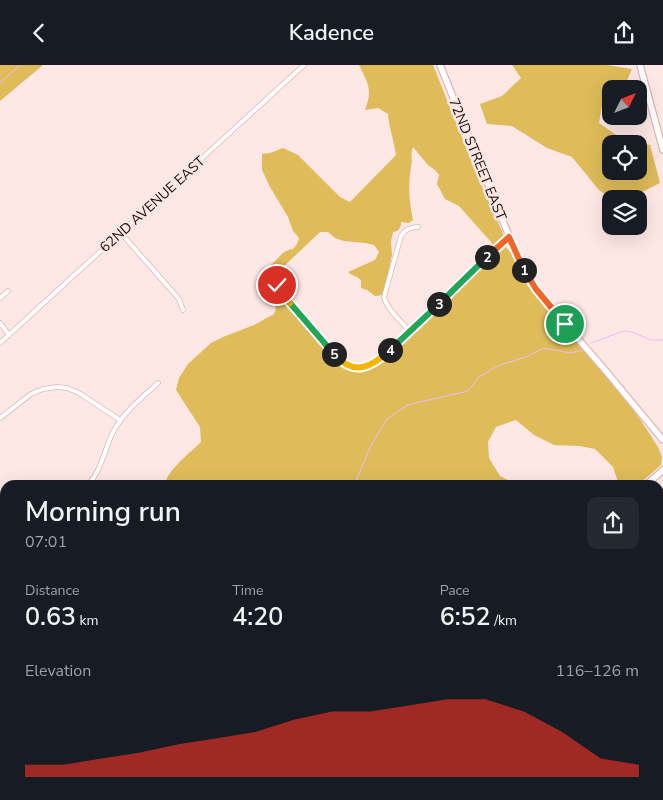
<!DOCTYPE html>
<html lang="en">
<head>
<meta charset="utf-8">
<style>
	body { margin:0; font-family:"Nunito Sans",sans-serif; background:#242831; color:#f1f3f6; height:100vh; display:flex; flex-direction:column; font-size:19px; white-space:nowrap }
	* { box-sizing:border-box; margin:0 }
	p { font-size:16px; color:#9ea1a6 }
	.icon { flex:none; width:28px; height:28px; fill:none; stroke:currentColor; stroke-width:2; stroke-linecap:round; stroke-linejoin:round }
	.map { position:relative; flex:1; overflow:hidden }
	.sheet { position:absolute; left:0px; top:415px; width:664px; height:320px; display:flex; flex-direction:column; background:#171b24; border-radius:15px 15px 0 0; box-shadow:0 5px 20px #0002 }
	.sheet>* { flex:none }
	.needle { width:32px; rotate:48deg }
	.controls { position:absolute; left:602px; top:15px; display:grid; gap:10px }
	.controls a { display:grid; place-items:center; width:45px; height:45px; border-radius:10px; background:#171b24; box-shadow:0 5px 20px #0002; font-size:25px }
	.pin { position:absolute; display:grid; place-items:center; width:42px; height:42px; color:#fff; margin:-21px; border:2px solid #fff; border-radius:50%; box-shadow:0 1px 5px #0007 }
	.km { position:absolute; width:25px; height:25px; margin:-12px; border-radius:50%; background:#222; color:#fff; font-size:14px; line-height:25px; text-align:center }
	.round { display:grid; place-items:center; flex:none; width:52px; height:52px; border-radius:10px; background:#242831 }
	.overview { display:flex; align-items:center; justify-content:space-between; height:85px; padding:0 25px }
	h1 { font-size:28px; font-weight:600; line-height:38px }
	.stats { display:grid; grid-template-columns:repeat(3,1fr); gap:8px; height:85px; padding:5px 25px }
	.stats div { display:grid; align-content:center }
	.stats b { font-size:25px; font-weight:600 }
	.stats small { font-size:14px; font-weight:400 }
	.stats p { font-size:14px }
	.chart { height:140px; padding:10px 25px }
	.chart p { display:flex; justify-content:space-between }
	.chart svg { width:100%; height:90px; margin-top:5px; fill:#d93025; opacity:.7 }
	header { display:flex; justify-content:space-between; align-items:center; height:65px; padding:0 25px; background:#171b24; font-size:22px; font-weight:600 }
	.map>svg:first-child { display:block }
	.green { fill:#e7cf90 }
	.forest { fill:#dfbb59; fill-rule:evenodd }
	.lines { fill:none; stroke-linecap:round; stroke-linejoin:round }
	.stream { stroke:#ecbbfa; stroke-width:1 }
	.street-casing { stroke:#ddb8b5; stroke-width:5.5 }
	.secondary-casing { stroke:#ddb8b5; stroke-width:8 }
	.street { stroke:#fff; stroke-width:4 }
	.secondary { stroke:#fff; stroke-width:5.5 }
	.split-1-casing { stroke:#fff; stroke-width:10 }
	.split-2-casing { stroke:#fff; stroke-width:10 }
	.split-3-casing { stroke:#fff; stroke-width:10 }
	.split-4-casing { stroke:#fff; stroke-width:10 }
	.split-5-casing { stroke:#fff; stroke-width:10 }
	.split-6-casing { stroke:#fff; stroke-width:10 }
	.split-7-casing { stroke:#fff; stroke-width:10 }
	.split-1 { stroke:#f0652b; stroke-width:6 }
	.split-2 { stroke:#f0652b; stroke-width:6 }
	.split-3 { stroke:#22a559; stroke-width:6 }
	.split-4 { stroke:#22a559; stroke-width:6 }
	.split-5 { stroke:#f5b400; stroke-width:6 }
	.split-6 { stroke:#22a559; stroke-width:6 }
	.split-7 { stroke:#f5b400; stroke-width:6 }
	.labels { text-anchor:middle; stroke-width:5; stroke-linejoin:round; paint-order:stroke }
	.street-label { font-size:14px; fill:#170a09; stroke:#fee7e5 }
</style>
</head>
<body>
<header><svg class="icon" aria-label="back" viewBox="0 0 24 24"><path d="M15 5l-7 7 7 7"/></svg>Kadence<svg class="icon" aria-label="share" viewBox="0 0 24 24"><path d="M12 15V3M7 8l5-5 5 5M5 13v7h14v-7"/></svg></header>
<div class="map">
<svg width="663" height="735" viewBox="0 0 663 735">
	<rect width="100%" height="100%" fill="#fee7e5"/>
	<polygon class="green" points="663,506 663,735 623,735 627,730 659,730 659,509"/>
	<g class="forest">
		<polygon points="0,0 43,0 0,36"/>
		<path d="M359,0h74l47,117 24,54 -6,8 -5,2 -2,-4 -32,-36 -14,-7 -8,-15 2,-9 -4,-5 -7,-5 -15,-18c-3,7 0,13 -2,20 -3,18 -2,34 2,53l-4,3 -8,-1c0,6 -2,9 -8,10l-2,10 1,13 -9,40 -8,1 -8,-6 -6,-2v-8c-4,-4 -9,-4 -13,-8l27,-12 4,-8 -5,-7 -9,-2 -21,-2 -9,-3 -7,-6h-8l-41,39 -7,11 1,5 43,52 23,25 8,5 7,2h11l17,-8 16,-17 80,-75 28,-24 6,7 5,13 7,11 19,26 71,81 26,34 18,28 4,10 -1,8 -23,20h-19l-6,-18 -18,-18 -15,-3 -26,-1 -20,-10 -18,-15 -20,7 -8,15 1,16 11,18 18,9h-353c1,-14 26,-33 36,-43l-1,-15 -24,-37 3,-12 9,-14 23,-21 12,-6 31,-12 20,-11 2,-5c-2,-8 -3,-7 -8,-13 -8,-12 -1,-28 9,-37 5,-5 8,-9 16,-10l4,-5 2,-6 -6,-7 -5,-14 -18,-30 -8,-17v-16l8,-1 13,-5 15,7 42,42 10,5 46,-47c-2,-14 -7,-28 -8,-41l-10,-6 -13,2c8,-21 3,-26 -6,-45z"/>
		<path d="M512,0h95l25,4c-5,11 -6,20 -21,20v5l-8,5 -4,24 26,18 25,4 10,38 -32,16h-17l-13,-10 -26,-32 -25,-9 -35,-22 -25,-2 -7,-20 22,-8 19,-18zM611,79h28v27h-28z"/>
		<polygon points="340,730 627,730 623,735 339,735"/>
	</g>
	<g class="lines">
		<g class="stream">
			<polyline points="0,18 20,0"/>
			<polyline points="591,278 624,266 632,267 651,275 663,275"/>
			<polyline points="353,420 356,416 372,378 387,354 407,340 468,326 479,312 500,300 526,292 543,283 571,288 583,285"/>
			<polyline points="0,633 5,630"/>
		</g>
		<defs>
			<g id="street">
				<polyline points="121,168 179,234 183,245"/>
				<path d="M277,218l1,6 62,72c14,10 28,7 41,-3l128,-122"/>
				<polyline points="0,233 8,226"/>
				<polyline points="0,258 9,270"/>
				<path d="M410,266c-8,-8 -24,-23 -26,-34l17,-61c4,-7 9,-9 17,-9"/>
				<polyline points="0,278 304,0"/>
				<polyline points="0,353 31,329 43,324 57,322 67,323 79,328 120,355"/>
				<path d="M88,420c14,-15 16,-35 25,-53 11,-20 28,-34 45,-49"/>
				<polyline points="0,430 5,436"/>
				<polyline points="0,477 5,473"/>
				<polyline points="0,561 5,551"/>
				<polyline points="0,686 5,683"/>
				<polyline points="0,707 5,713"/>
				<polyline points="264,730 268,735"/>
				<polyline points="94,735 102,730"/>
			</g>
			<g id="secondary">
				<polyline points="440,0 509,171 526,209 548,239 605,305 663,375"/>
				<polyline points="640,0 663,85"/>
				<polyline points="646,420 663,405"/>
				<polyline points="302,735 307,730"/>
			</g>
		</defs>
		<use href="#street" class="street-casing"/>
		<use href="#secondary" class="secondary-casing"/>
		<use href="#street" class="street"/>
		<use href="#secondary" class="secondary"/>
	</g>
	<g class="lines">
		<defs>
			<polyline id="split-1" points="524,205 536,224 565,259"/>
			<polyline id="split-2" points="487,192 509,172 524,205"/>
			<polyline id="split-3" points="439,239 487,192"/>
			<polyline id="split-4" points="390,285 439,239"/>
			<path id="split-5" d="M334,289c20,23 38,13 56,-4"/>
			<polyline id="split-6" points="290,238 334,289"/>
			<polyline id="split-7" points="277,220 278,224 290,238"/>
		</defs>
		<use href="#split-1" class="split-1-casing"/>
		<use href="#split-2" class="split-2-casing"/>
		<use href="#split-3" class="split-3-casing"/>
		<use href="#split-4" class="split-4-casing"/>
		<use href="#split-5" class="split-5-casing"/>
		<use href="#split-6" class="split-6-casing"/>
		<use href="#split-7" class="split-7-casing"/>
		<use href="#split-1" class="split-1"/>
		<use href="#split-2" class="split-2"/>
		<use href="#split-3" class="split-3"/>
		<use href="#split-4" class="split-4"/>
		<use href="#split-5" class="split-5"/>
		<use href="#split-6" class="split-6"/>
		<use href="#split-7" class="split-7"/>
	</g>
	<g class="labels">
		<g class="street-label">
			<text transform="translate(478 94) rotate(68)" y="5">72ND STREET EAST</text>
			<text transform="translate(152 139) rotate(-42)" y="5">62ND AVENUE EAST</text>
		</g>
	</g>
</svg>
<div class="controls">
<a><svg class="needle" viewBox="-14 -14 28 28"><path d="M0-13l5 13h-10z" fill="#e53935"/><path d="M0 13l5-13h-10z" fill="#9ea1a6"/></svg></a>
<a><svg class="icon" aria-label="locate" viewBox="0 0 24 24"><circle cx="12" cy="12" r="6"/><path d="M12 2v4M12 18v4M2 12h4M18 12h4"/></svg></a>
<a><svg class="icon" aria-label="layers" viewBox="0 0 24 24"><path d="M12 4l9 5-9 5-9-5zM3 14l9 5 9-5"/></svg></a>
</div>
<div class="pin" style="left:565px;top:259px;background:#1e9e55"><svg class="icon" aria-label="arrive" viewBox="0 0 24 24"><path d="M6 21V4h12l-3 4 3 4H6"/></svg></div>
<div class="pin" style="left:277px;top:220px;background:#d93025"><svg class="icon" aria-label="check" viewBox="0 0 24 24"><path d="M5 12l5 5 9-10"/></svg></div>
<b class="km" style="left:524px;top:205px">1</b>
<b class="km" style="left:487px;top:192px">2</b>
<b class="km" style="left:439px;top:239px">3</b>
<b class="km" style="left:390px;top:285px">4</b>
<b class="km" style="left:334px;top:289px">5</b>
<section class="sheet">
<div class="overview"><div><h1>Morning run</h1><p>07:01</p></div><a class="round"><svg class="icon" aria-label="share" viewBox="0 0 24 24"><path d="M12 15V3M7 8l5-5 5 5M5 13v7h14v-7"/></svg></a></div>
<div class="stats">
<div><p>Distance</p><b>0.63<small> km</small></b></div>
<div><p>Time</p><b>4:20</b></div>
<div><p>Pace</p><b>6:52<small> /km</small></b></div>
</div>
<div class="chart"><p><span>Elevation</span>116–126 m</p>
<svg viewBox="0 0 160 44" preserveAspectRatio="none"><path d="M0 44V38L10 38L20 35L30 32L40 28L50 25L60 22L70 16L80 12L90 12L100 9L110 6L120 6L130 12L140 22L150 35L160 38V44z"/></svg>
</div>
</section>
</div>
</body>
</html>
